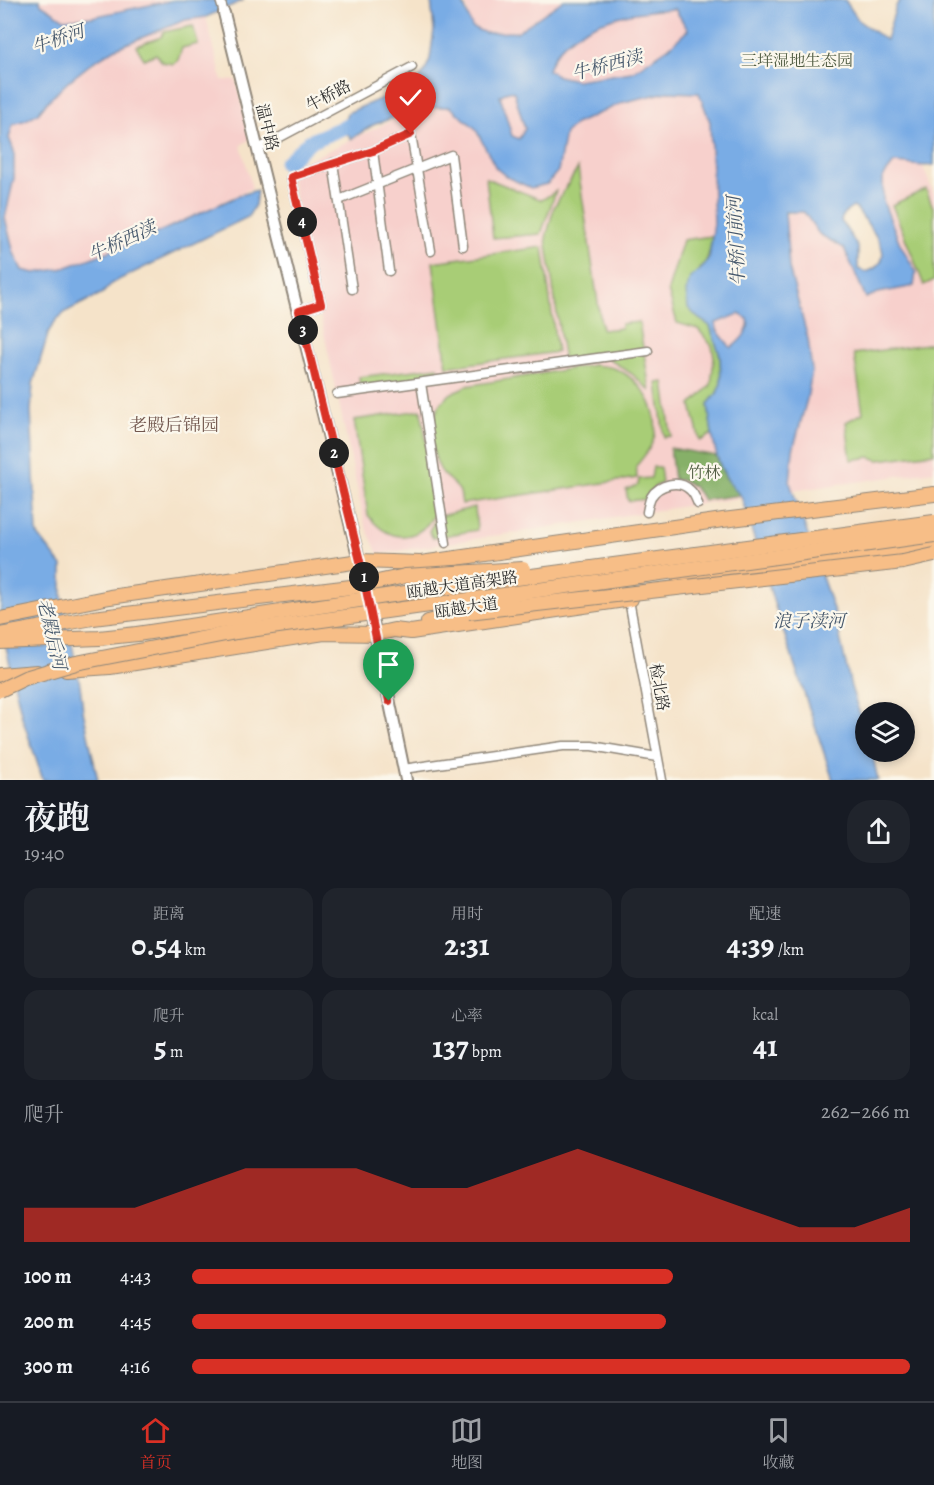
<!DOCTYPE html>
<html lang="zh">
<head>
<meta charset="utf-8">
<style>
	body { margin:0; font-family:Alegreya,"Noto Serif SC",serif; background:#20242c; color:#f1f3f6; height:100vh; display:flex; flex-direction:column; font-size:22px; white-space:nowrap }
	* { box-sizing:border-box; margin:0 }
	p { font-size:20px; color:#9ea1a6 }
	.icon { flex:none; width:33px; height:33px; fill:none; stroke:currentColor; stroke-width:2; stroke-linecap:round; stroke-linejoin:round }
	.map { position:relative; height:780px; overflow:hidden }
	.drawer { display:flex; flex-direction:column; background:#171b24; flex:1 }
	.drawer>* { flex:none }
	.buttons { position:absolute; left:855px; top:702px; display:grid; gap:12px }
	.buttons a { display:grid; place-items:center; width:60px; height:60px; border-radius:50%; background:#171b24; box-shadow:0 3px 9px #0003; font-size:30px }
	.pin { position:absolute; display:grid; place-items:center; width:51px; height:51px; color:#fff; margin:-62px -26px; border-radius:50% 50% 50% 0; rotate:-45deg; box-shadow:0 0 6px #0007 }
	.pin .icon { rotate:45deg }
	.km { position:absolute; width:30px; height:30px; margin:-15px; border-radius:50%; background:#222; color:#fff; font-size:16px; line-height:30px; text-align:center }
	.round { display:grid; place-items:center; flex:none; width:63px; height:63px; border-radius:24px; background:#20242c }
	.head { display:flex; align-items:center; justify-content:space-between; height:102px; padding:0 24px }
	h1 { font-size:33px; font-weight:700; line-height:45px }
	.metrics { display:grid; grid-template-columns:repeat(3,1fr); gap:9px; height:102px; padding:6px 24px }
	.metrics div { display:grid; align-content:center; border-radius:15px; background:#20242c; text-align:center }
	.metrics b { font-size:30px; font-weight:700 }
	.metrics small { font-size:16px; font-weight:400 }
	.metrics p { font-size:16px }
	.chart { height:168px; padding:12px 24px }
	.chart p { display:flex; justify-content:space-between }
	.chart svg { width:100%; height:108px; margin-top:6px; fill:#d93025; opacity:.7 }
	ul { padding:0 24px; list-style:none; font-size:20px }
	li { display:grid; grid-template-columns:96px 72px 1fr; align-items:center; height:45px }
	li i { height:15px; border-radius:8px; background:#d93025 }
	.tab-bar { display:flex; justify-content:space-around; align-items:center; height:84px; border-top:2px solid #363941; background:#171b24; font-size:16px; color:#9ea1a6 }
	.tab-bar a { display:grid; justify-items:center; gap:3px }
	.tab-bar .selected { color:#d93025 }
	.map>svg:first-child { display:block }
	.built { fill:#f7d0cc }
	.green { fill:#a8cd76; stroke:#6a7c50; stroke-width:1.5 }
	.forest { fill:#86b067; stroke:#586e49; stroke-width:1.5 }
	.water { fill:#79ace5; stroke:#526c88; stroke-width:1.5; fill-rule:evenodd }
	.lines { fill:none; stroke-linecap:round; stroke-linejoin:round }
	.river { stroke:#79ace5; stroke-width:15 }
	.minor-casing { stroke:#90877a; stroke-width:11 }
	.tertiary-casing { stroke:#90877a; stroke-width:14 }
	.trunk-casing { stroke:#90877a; stroke-width:16 }
	.minor { stroke:#fff; stroke-width:8 }
	.tertiary { stroke:#fff; stroke-width:10 }
	.trunk { stroke:#f7be87; stroke-width:14 }
	.trunk-bridge-casing { stroke:#90877a; stroke-width:16; stroke-linecap:butt }
	.trunk-bridge { stroke:#f7be87; stroke-width:14 }
	.route-casing { stroke:#fff; stroke-width:12 }
	.route { stroke:#d93025; stroke-width:8 }
	.labels { text-anchor:middle; stroke-width:4.5; stroke-linejoin:round; paint-order:stroke }
	.park-label { font-size:16px; fill:#505c42; stroke:#fbf7ec }
	.street-label { font-size:16px; fill:#2b2b2b; stroke:#fbf7ec }
	.water-label { font-size:18px; font-style:italic; fill:#46586c; stroke:#fbf7ec }
	.neighbourhood-label { font-size:18px; fill:#72574e; stroke:#fbf7ec }
</style>
</head>
<body>
<div class="map">
<svg width="934" height="780" viewBox="0 0 934 780">
	<rect width="100%" height="100%" fill="#fbf7ec"/>
	<filter id="ink" filterUnits="userSpaceOnUse"><feTurbulence type="fractalNoise" baseFrequency=".0167" numOctaves="2"/><feDisplacementMap in="SourceGraphic" scale="12" xChannelSelector="R" yChannelSelector="G"/><feConvolveMatrix kernelMatrix="1 2 1 2 8 2 1 2 1" color-interpolation-filters="sRGB"/></filter>
	<filter id="wash" filterUnits="userSpaceOnUse"><feTurbulence type="fractalNoise" baseFrequency=".008" numOctaves="4" result="noise"/><feDisplacementMap in="SourceGraphic" scale="24" xChannelSelector="R" yChannelSelector="G"/><feGaussianBlur stdDeviation="1.35" result="paint"/><feColorMatrix in="noise" values="0 0 0 0 0 0 0 0 0 0 0 0 0 0 0 0 0 1.4 0 .05"/><feComposite in="paint" operator="in"/></filter>
	<g filter="url(#wash)">
		<rect width="100%" height="100%" fill="#f5e3c9"/>
		<g class="built">
			<polygon points="40,0 174,0 113,14 116,48 185,20 206,17 222,80 236,80 250,139 241,145 252,188 148,237 64,268 35,273 22,270 14,253 5,218 14,178 3,137 13,124 26,120 38,113 47,102 69,81 109,52 100,16 64,19 41,3"/>
			<polygon points="465,0 683,0 688,30 661,53 632,72 597,77 601,112 624,102 667,92 699,92 710,122 715,223 804,212 824,237 844,248 866,298 878,293 914,286 915,272 900,244 883,201 883,177 893,163 912,163 923,167 934,194 934,471 698,504 378,554 365,525 289,169 412,111 481,67"/>
		</g>
		<g class="green">
			<polygon points="193,26 198,44 182,48 178,60 173,64 162,62 156,54 144,59 136,46 161,37 164,32"/>
			<polygon points="578,168 602,330 621,328 621,324 639,322 650,391 632,374 606,357 564,363 546,238 554,207"/>
			<polygon points="486,178 542,200 556,191 541,234 493,238"/>
			<polygon points="926,189 934,210 934,280 924,285 892,205"/>
			<path d="M712,236c-3,21 -4,28 -22,42l8,40 12,8 10,30 1,27 -4,10 -9,11 4,30 -12,7 -9,-36 20,-20 3,-28 -2,-11 -14,-17 -21,-6 -9,-33 15,-50z"/>
			<polygon points="543,247 557,352 447,367 433,262"/>
			<polygon points="934,343 934,453 879,460 870,457 851,460 846,422 863,413 854,354"/>
			<path d="M593,365c8,1 17,1 23,4 24,10 43,38 39,65 -2,12 -11,23 -19,32l1,12 -175,26c-1,-4 -1,-11 -3,-14 -5,-7 -14,-12 -19,-21 -12,-22 -12,-57 9,-74 5,-4 12,-6 17,-9z"/>
			<polygon points="438,367 440,377 360,387 359,377"/>
			<polygon points="664,382 671,436 664,437 657,383"/>
			<path d="M421,410l16,98c-15,35 -47,37 -69,7l-14,-95z"/>
			<path d="M653,467h7l2,16c-8,3 -13,7 -15,16l-19,2 -2,-11 12,-5 1,-6 12,-1z"/>
			<polygon points="475,507 477,530 433,538 429,531 437,517"/>
		</g>
		<path class="forest" d="M670,448l46,8 10,22 15,17 -38,5c-6,-12 -15,-21 -29,-20z"/>
		<g class="water">
			<polygon points="0,0 40,0 41,4 64,19 92,17 174,0 244,0 206,17 185,20 116,48 93,62 69,81 47,102 38,113 26,120 13,124 9,138 14,151 14,178 5,218 14,253 22,270 35,273 64,268 148,237 240,195 257,190 255,205 248,217 112,283 103,293 67,311 56,320 49,331 33,384 31,411 37,534 62,566 62,595 80,684 83,711 98,780 43,780 22,717 0,621 2,579 0,566"/>
			<path d="M431,0h31l10,27 13,6 32,-1 47,-32h281l14,21 27,19 10,-34 4,-6h34v165c-13,3 -26,-2 -40,-2l-11,14v24l17,43 16,28 -2,14 -36,7 -12,5 -22,-50 -25,-14 -15,-22h-19l4,56 19,71 4,32 -5,28 -14,51 -3,33 45,132 16,72 14,43 1,22h6l6,28h-45l-59,-177 -33,-107c-26,-23 -29,-59 -33,-92l9,-11 4,-10 -1,-27 -10,-30 -12,-8 -10,-10 -2,-16 4,-14 11,-9 8,-11 5,-35 -4,-101 -11,-29 -32,-1 -43,10 -49,22 -10,9 -7,38 -11,13 -16,4 -24,-11 -11,-9 -21,-40 -25,-21h-13l-25,4 -39,14 -22,14 -8,-12 4,-14 68,-29 9,-11 6,-14 4,-29zM675,9l13,21 -20,18 -36,24 -56,8 -18,-4 -10,-6c14,-47 85,-60 127,-61zM508,91l6,1 11,37 -6,10 -7,-3 -12,-40zM853,207l4,2c12,19 46,51 9,63l-8,-3v-22l-17,-26 2,-7zM739,314l9,5c3,12 -8,22 -17,29l-14,-18 -1,-7z"/>
		</g>
		<g class="lines">
			<polyline class="river" points="286,163 309,142 361,120"/>
		</g>
	</g>
	<g filter="url(#ink)">
		<g class="lines">
			<defs>
				<g id="minor">
					<polyline points="220,0 224,13"/>
					<polyline points="258,149 412,67"/>
					<polyline points="373,151 411,134 431,251"/>
					<polyline points="333,163 352,289"/>
					<polyline points="339,200 451,155 463,246"/>
					<polyline points="299,311 321,304 291,177 373,151 389,271"/>
					<polyline points="421,383 446,543"/>
					<polyline points="337,394 648,351"/>
					<path d="M647,512c1,-5 2,-11 4,-15 8,-13 28,-18 39,-7 4,3 6,9 8,14"/>
					<polyline points="629,600 662,780"/>
					<polyline points="403,769 563,746 592,746 657,757"/>
				</g>
				<g id="tertiary">
					<polyline points="224,13 367,592"/>
					<polyline points="370,608 406,780"/>
				</g>
				<g id="trunk">
					<polyline points="678,584 701,577 934,546"/>
					<polyline points="0,619 110,597 360,561 421,563 723,520 934,494"/>
					<polyline points="428,622 468,612"/>
					<polyline points="0,635 93,618"/>
					<polyline points="0,642 99,638 137,634"/>
					<polyline points="66,670 110,667 324,633 376,634 394,630 411,632 631,599"/>
					<polyline points="0,675 37,672"/>
				</g>
			</defs>
			<use href="#minor" class="minor-casing"/>
			<use href="#tertiary" class="tertiary-casing"/>
			<use href="#trunk" class="trunk-casing"/>
			<use href="#minor" class="minor"/>
			<use href="#tertiary" class="tertiary"/>
			<use href="#trunk" class="trunk"/>
			<defs>
				<g id="trunk-bridge">
					<polyline points="468,612 903,562 934,555"/>
					<polyline points="93,618 359,586 405,576 523,569"/>
					<polyline points="137,634 412,592 934,522"/>
					<polyline points="0,690 25,678 76,663 236,632 934,535"/>
				</g>
			</defs>
			<use href="#trunk-bridge" class="trunk-bridge-casing"/>
			<use href="#trunk-bridge" class="trunk-bridge"/>
		</g>
	</g>
	<g class="lines" filter="url(#ink)">
		<defs>
			<polyline id="route" points="389,701 360,561 299,311 321,304 291,177 373,151 411,134"/>
		</defs>
		<use href="#route" class="route-casing"/>
		<use href="#route" class="route"/>
	</g>
	<g class="labels">
		<g class="park-label">
			<text x="797" y="66">三垟湿地生态园</text>
			<text x="704" y="478">竹林</text>
		</g>
		<g class="street-label">
			<text transform="translate(328 95) rotate(-28)" y="6">牛桥路</text>
			<text transform="translate(268 127) rotate(76)" y="6">温中路</text>
			<text transform="translate(462 584) rotate(-8)" y="6">瓯越大道高架路</text>
			<text transform="translate(466 607) rotate(-8)" y="6">瓯越大道</text>
			<text transform="translate(660 687) rotate(80)" y="6">检北路</text>
		</g>
		<g class="water-label">
			<text transform="translate(58 39) rotate(-19)" y="6">牛桥河</text>
			<text transform="translate(607 65) rotate(-15)" y="6">牛桥西渎</text>
			<text transform="translate(122 241) rotate(-25)" y="6">牛桥西渎</text>
			<text transform="translate(736 241) rotate(-93)" y="6">牛桥门前河</text>
			<text x="809" y="627">浪子渎河</text>
			<text transform="translate(52 634) rotate(77)" y="6">老殿后河</text>
		</g>
		<g class="neighbourhood-label">
			<text x="174" y="431">老殿后锦园</text>
		</g>
	</g>
</svg>
<div class="buttons">
<a><svg class="icon" aria-label="layers" viewBox="0 0 24 24"><path d="M12 4l9 5-9 5-9-5zM3 14l9 5 9-5"/></svg></a>
</div>
<div class="pin" style="left:389px;top:701px;background:#1e9e55"><svg class="icon" aria-label="arrive" viewBox="0 0 24 24"><path d="M6 21V4h12l-3 4 3 4H6"/></svg></div>
<div class="pin" style="left:411px;top:134px;background:#d93025"><svg class="icon" aria-label="check" viewBox="0 0 24 24"><path d="M5 12l5 5 9-10"/></svg></div>
<b class="km" style="left:364px;top:577px">1</b>
<b class="km" style="left:334px;top:453px">2</b>
<b class="km" style="left:303px;top:330px">3</b>
<b class="km" style="left:302px;top:222px">4</b>
</div>
<section class="drawer">
<div class="head"><div><h1>夜跑</h1><p>19:40</p></div><a class="round"><svg class="icon" aria-label="share" viewBox="0 0 24 24"><path d="M12 15V3M7 8l5-5 5 5M5 13v7h14v-7"/></svg></a></div>
<div class="metrics">
<div><p>距离</p><b>0.54<small> km</small></b></div>
<div><p>用时</p><b>2:31</b></div>
<div><p>配速</p><b>4:39<small> /km</small></b></div>
</div>
<div class="metrics">
<div><p>爬升</p><b>5<small> m</small></b></div>
<div><p>心率</p><b>137<small> bpm</small></b></div>
<div><p>kcal</p><b>41</b></div>
</div>
<div class="chart"><p><span>爬升</span>262–266 m</p>
<svg viewBox="0 0 160 44" preserveAspectRatio="none"><path d="M0 44V30L10 30L20 30L30 22L40 14L50 14L60 14L70 22L80 22L90 14L100 6L110 14L120 22L130 30L140 38L150 38L160 30V44z"/></svg>
</div>
<ul>
<li><b>100 m</b>4:43<i style="width:67%"></i></li>
<li><b>200 m</b>4:45<i style="width:66%"></i></li>
<li><b>300 m</b>4:16<i style="width:100%"></i></li>
</ul>
</section>
<nav class="tab-bar">
<a class="selected"><svg class="icon" aria-label="home" viewBox="0 0 24 24"><path d="M3 11l9-7 9 7M6 9v11h12V9"/></svg>首页</a>
<a><svg class="icon" aria-label="map" viewBox="0 0 24 24"><path d="M3 6l6-2 6 2 6-2v14l-6 2-6-2-6 2zM9 4v14M15 6v14"/></svg>地图</a>
<a><svg class="icon" aria-label="saved" viewBox="0 0 24 24"><path d="M7 4h10v16l-5-4-5 4z"/></svg>收藏</a>
</nav>
</body>
</html>
